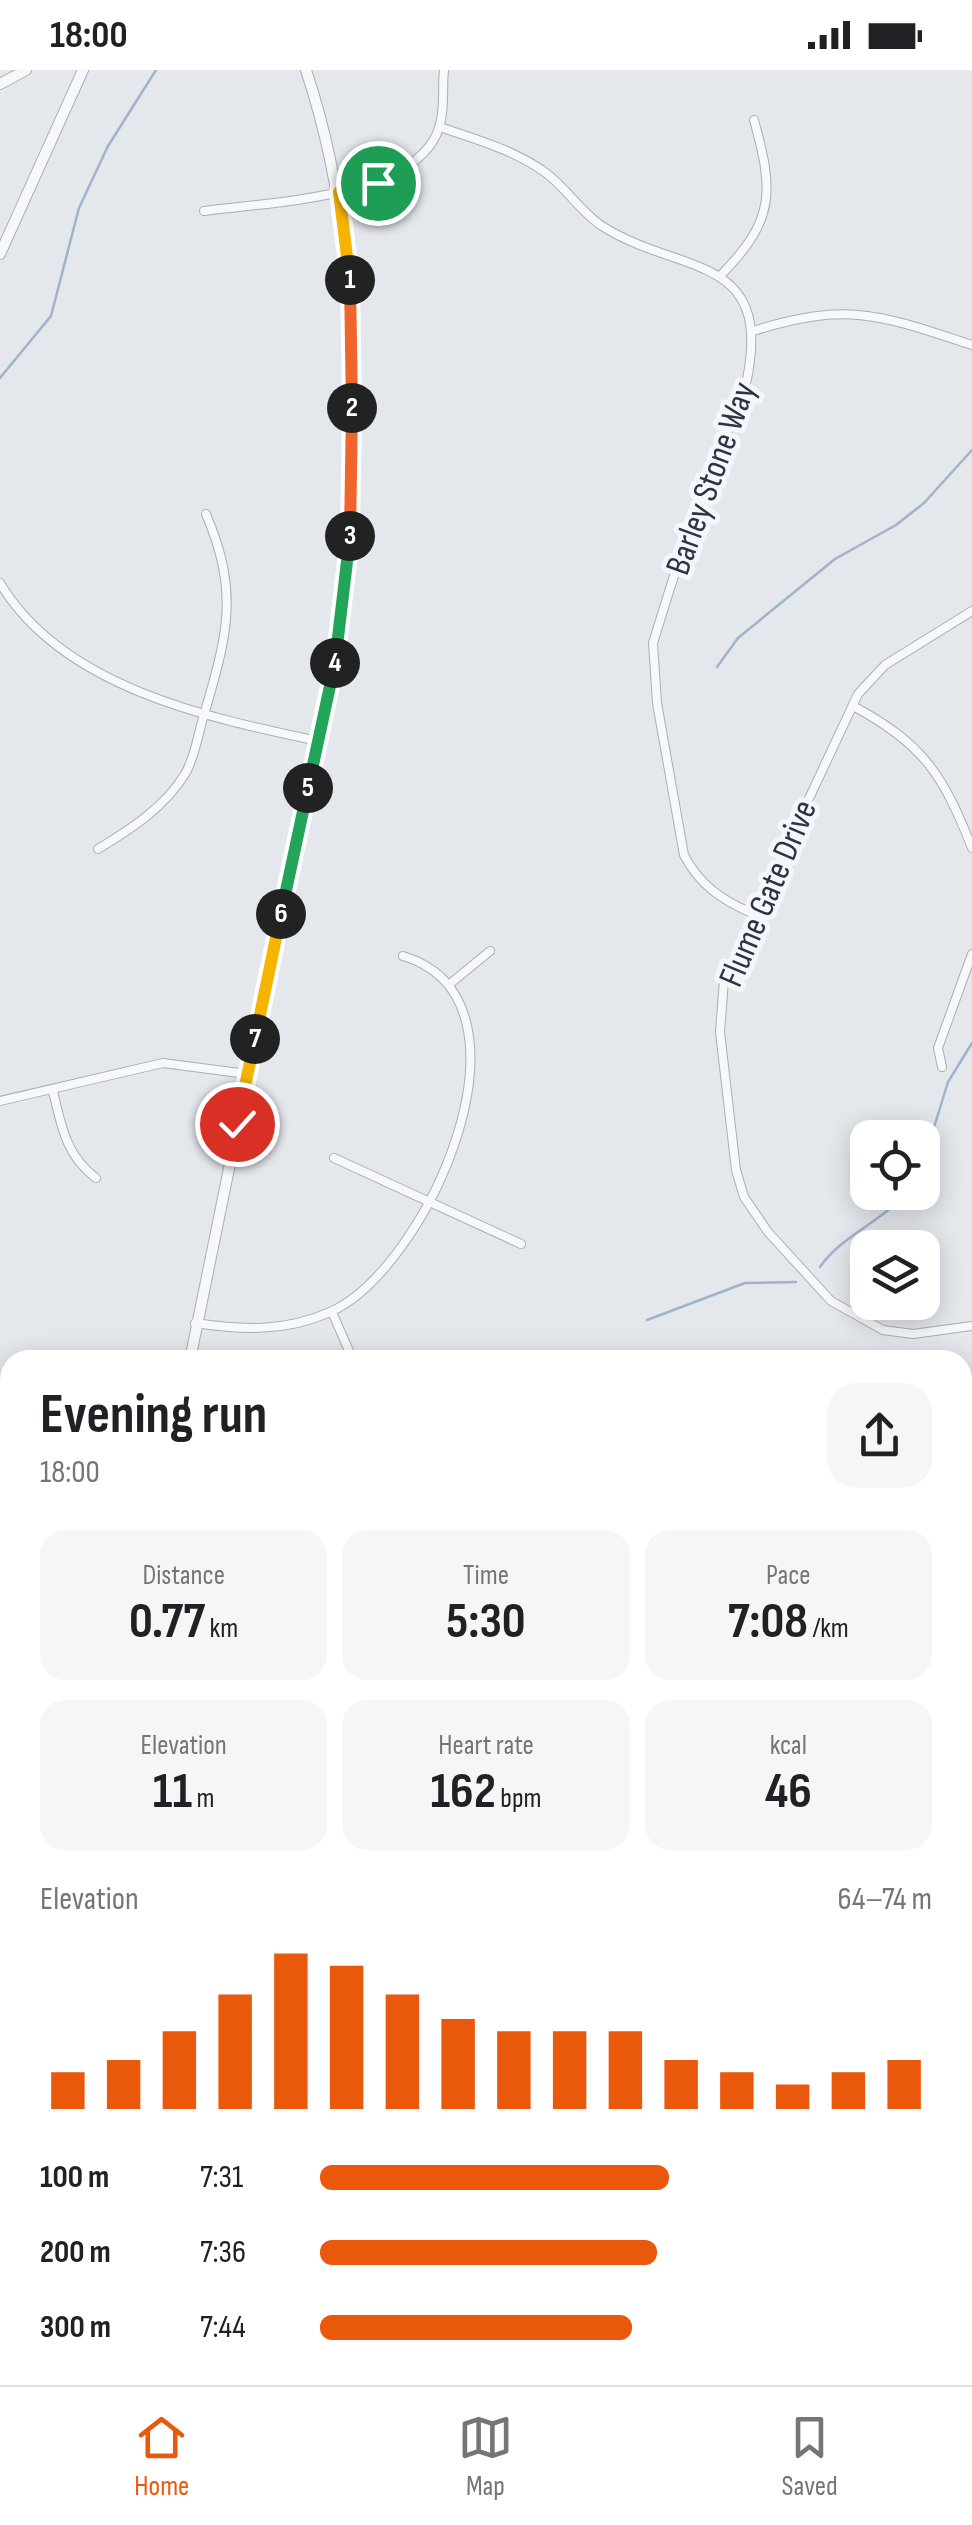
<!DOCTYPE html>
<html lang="en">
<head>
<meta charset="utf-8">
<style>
	body { margin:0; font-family:"Sofia Sans Condensed",sans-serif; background:#f6f6f6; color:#202124; height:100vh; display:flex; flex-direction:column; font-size:38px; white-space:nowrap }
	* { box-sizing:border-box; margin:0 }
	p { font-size:32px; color:#757577 }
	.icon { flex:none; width:55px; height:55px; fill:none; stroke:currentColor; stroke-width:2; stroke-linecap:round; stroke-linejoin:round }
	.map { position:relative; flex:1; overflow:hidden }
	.drawer { position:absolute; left:0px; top:1280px; width:972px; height:1035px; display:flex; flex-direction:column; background:#fff; border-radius:30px 30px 0 0; box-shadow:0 5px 25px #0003 }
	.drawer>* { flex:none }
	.fabs { position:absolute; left:850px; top:1050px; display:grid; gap:20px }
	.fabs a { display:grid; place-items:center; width:90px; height:90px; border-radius:20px; background:#fff; box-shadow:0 5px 25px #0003; font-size:50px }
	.pin { position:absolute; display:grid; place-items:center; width:85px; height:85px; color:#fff; margin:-42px; border:5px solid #fff; border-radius:50%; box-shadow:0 2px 10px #0007 }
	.km { position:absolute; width:50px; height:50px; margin:-25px; border-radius:50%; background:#222; color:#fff; font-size:28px; line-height:50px; text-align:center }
	.round { display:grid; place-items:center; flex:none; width:105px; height:105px; border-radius:30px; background:#f6f6f6 }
	.summary { display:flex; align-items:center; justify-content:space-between; height:170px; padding:0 40px }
	h1 { font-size:55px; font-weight:700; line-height:75px }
	.metrics { display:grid; grid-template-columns:repeat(3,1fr); gap:15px; height:170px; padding:10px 40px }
	.metrics div { display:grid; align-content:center; border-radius:25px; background:#f6f6f6; text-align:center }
	.metrics b { font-size:50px; font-weight:700 }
	.metrics small { font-size:28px; font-weight:400 }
	.metrics p { font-size:28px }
	.chart { height:280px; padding:20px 40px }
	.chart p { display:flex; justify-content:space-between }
	.chart svg { width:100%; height:180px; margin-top:10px; stroke:#ea580c; stroke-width:6 }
	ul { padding:0 40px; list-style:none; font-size:32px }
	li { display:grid; grid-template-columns:160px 120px 1fr; align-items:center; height:75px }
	li i { height:25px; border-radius:12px; background:#ea580c }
	.status { display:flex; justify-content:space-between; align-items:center; height:70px; padding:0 50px; background:#fff; direction:ltr }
	.status svg { height:28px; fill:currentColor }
	.tabs { display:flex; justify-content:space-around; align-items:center; height:140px; border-top:2px solid #e0e0e0; background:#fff; font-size:28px; color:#757577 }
	.tabs a { display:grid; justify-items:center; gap:5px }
	.tabs .active { color:#ea580c }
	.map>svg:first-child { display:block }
	.forest { fill:url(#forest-crowns) }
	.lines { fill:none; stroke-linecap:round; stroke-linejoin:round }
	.stream { stroke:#9fb4cc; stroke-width:2.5 }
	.minor-casing { stroke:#a9aeb7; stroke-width:10 }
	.tertiary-casing { stroke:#a9aeb7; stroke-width:12 }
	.minor { stroke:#f7f8fa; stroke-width:8 }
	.tertiary { stroke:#f7f8fa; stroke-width:10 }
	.split-1-casing { stroke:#fff; stroke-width:20 }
	.split-2-casing { stroke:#fff; stroke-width:20 }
	.split-3-casing { stroke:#fff; stroke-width:20 }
	.split-4-casing { stroke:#fff; stroke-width:20 }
	.split-5-casing { stroke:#fff; stroke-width:20 }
	.split-6-casing { stroke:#fff; stroke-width:20 }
	.split-7-casing { stroke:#fff; stroke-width:20 }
	.split-8-casing { stroke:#fff; stroke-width:20 }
	.split-1 { stroke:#f5b400; stroke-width:12 }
	.split-2 { stroke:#f0652b; stroke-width:12 }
	.split-3 { stroke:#f0652b; stroke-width:12 }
	.split-4 { stroke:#22a559; stroke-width:12 }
	.split-5 { stroke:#22a559; stroke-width:12 }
	.split-6 { stroke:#22a559; stroke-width:12 }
	.split-7 { stroke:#f5b400; stroke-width:12 }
	.split-8 { stroke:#f5b400; stroke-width:12 }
	.labels { text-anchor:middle; stroke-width:10; stroke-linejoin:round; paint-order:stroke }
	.street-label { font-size:35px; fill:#2b3445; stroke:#f4f6f9 }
</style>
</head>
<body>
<div class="status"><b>18:00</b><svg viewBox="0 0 49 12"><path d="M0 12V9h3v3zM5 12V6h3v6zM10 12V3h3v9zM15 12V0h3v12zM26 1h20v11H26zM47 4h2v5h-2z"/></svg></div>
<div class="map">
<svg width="972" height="2315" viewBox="0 0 972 2315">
	<defs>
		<pattern id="forest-crowns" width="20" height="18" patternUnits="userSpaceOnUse" patternTransform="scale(2.5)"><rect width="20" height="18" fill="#c9d6c5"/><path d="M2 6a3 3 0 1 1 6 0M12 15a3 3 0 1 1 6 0" fill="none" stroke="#adb8ab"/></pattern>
	</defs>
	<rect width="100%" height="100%" fill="#e4e7ec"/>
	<polygon class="forest" points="972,1865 972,2315 956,2315 954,2305 962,2305 962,1866"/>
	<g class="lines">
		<g class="stream">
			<polyline points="0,308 51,246 79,138 108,76 156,0"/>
			<polyline points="717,597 738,568 835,489 896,455 924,433 972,380"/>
			<polyline points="922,1096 948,1012 972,973"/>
			<path d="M820,1197c21,-31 62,-45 87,-75"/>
			<polyline points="647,1250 745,1213 796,1212"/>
			<polyline points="962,2074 972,2080"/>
		</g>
		<defs>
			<g id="minor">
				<path d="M440,57c37,13 75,23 106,46 21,16 35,39 56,53 78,50 173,25 144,158l-65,169 -28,90 4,60 27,152c15,29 37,45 68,58"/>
				<path d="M204,141c62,-9 218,-12 236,-87 5,-17 2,-37 4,-54"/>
				<path d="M721,205c54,-55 53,-83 33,-155"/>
				<path d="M753,261c96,-30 127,-16 219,14"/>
				<path d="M0,513c62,104 208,135 318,158"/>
				<polyline points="972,541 885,595 858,624 724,910 720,962 736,1100 744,1127 768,1162 831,1231 883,1260 913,1264 972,1256"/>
				<path d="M853,636c71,38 90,69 119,142"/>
				<path d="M98,779c33,-20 67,-42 87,-75 10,-16 13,-41 19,-59 23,-80 36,-121 2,-201"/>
				<polyline points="451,913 490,881"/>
				<polyline points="942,997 938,978 972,884"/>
				<path d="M53,1021c8,34 13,65 43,87"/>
				<polyline points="0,1031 163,993 247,1004"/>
				<polyline points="334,1088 521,1174"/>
				<polyline points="332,1242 353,1290"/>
				<path d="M195,1253c47,7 91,9 135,-11 98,-43 218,-313 73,-356"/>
				<polyline points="0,1346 10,1346"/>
				<polyline points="962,1455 972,1454"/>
				<polyline points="0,1512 10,1518"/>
				<polyline points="0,1687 10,1673"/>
				<polyline points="962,1849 972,1848"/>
				<polyline points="0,2048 10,2047"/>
				<polyline points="0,2258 10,2255"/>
				<polyline points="597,2305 599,2315"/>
				<polyline points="784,2305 785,2315"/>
				<polyline points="887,2305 888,2315"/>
			</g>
			<g id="tertiary">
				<polyline points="0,14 26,0"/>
				<polyline points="0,184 83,0"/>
				<path d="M190,1290l156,-766c12,-177 16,-355 -40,-524"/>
				<polyline points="253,2315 260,2305"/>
			</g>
		</defs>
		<use href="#minor" class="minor-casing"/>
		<use href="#tertiary" class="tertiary-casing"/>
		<use href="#minor" class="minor"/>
		<use href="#tertiary" class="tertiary"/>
	</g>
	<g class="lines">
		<defs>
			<polyline id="split-1" points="350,210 339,122 378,113"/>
			<polyline id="split-2" points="350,210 352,338"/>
			<polyline id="split-3" points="350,466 352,338"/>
			<polyline id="split-4" points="335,593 350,466"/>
			<polyline id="split-5" points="308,718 335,593"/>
			<polyline id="split-6" points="281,844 308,718"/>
			<polyline id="split-7" points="255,969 281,844"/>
			<polyline id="split-8" points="237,1054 255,969"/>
		</defs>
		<use href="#split-1" class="split-1-casing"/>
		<use href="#split-2" class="split-2-casing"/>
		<use href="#split-3" class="split-3-casing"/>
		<use href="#split-4" class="split-4-casing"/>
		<use href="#split-5" class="split-5-casing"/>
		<use href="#split-6" class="split-6-casing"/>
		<use href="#split-7" class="split-7-casing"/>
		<use href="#split-8" class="split-8-casing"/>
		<use href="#split-1" class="split-1"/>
		<use href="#split-2" class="split-2"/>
		<use href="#split-3" class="split-3"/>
		<use href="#split-4" class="split-4"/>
		<use href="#split-5" class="split-5"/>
		<use href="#split-6" class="split-6"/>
		<use href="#split-7" class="split-7"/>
		<use href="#split-8" class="split-8"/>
	</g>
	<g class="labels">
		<g class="street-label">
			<text transform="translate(710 408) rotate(-70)" y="12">Barley Stone Way</text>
			<text transform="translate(767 823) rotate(-67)" y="12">Flume Gate Drive</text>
		</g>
	</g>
</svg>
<div class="fabs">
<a><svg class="icon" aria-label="locate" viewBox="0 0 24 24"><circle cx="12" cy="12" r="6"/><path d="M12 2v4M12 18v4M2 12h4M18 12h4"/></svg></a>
<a><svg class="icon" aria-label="layers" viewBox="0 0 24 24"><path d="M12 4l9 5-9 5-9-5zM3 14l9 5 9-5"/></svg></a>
</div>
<div class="pin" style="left:378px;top:113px;background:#1e9e55"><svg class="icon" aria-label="arrive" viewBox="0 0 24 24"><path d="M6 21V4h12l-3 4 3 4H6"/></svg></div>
<div class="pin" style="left:237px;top:1054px;background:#d93025"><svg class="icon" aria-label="check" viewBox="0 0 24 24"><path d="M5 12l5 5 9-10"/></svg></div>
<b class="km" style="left:350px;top:210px">1</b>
<b class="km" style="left:352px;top:338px">2</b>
<b class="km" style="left:350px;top:466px">3</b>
<b class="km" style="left:335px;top:593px">4</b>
<b class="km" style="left:308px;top:718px">5</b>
<b class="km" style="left:281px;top:844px">6</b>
<b class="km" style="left:255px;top:969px">7</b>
<section class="drawer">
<div class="summary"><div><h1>Evening run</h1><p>18:00</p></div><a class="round"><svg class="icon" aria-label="share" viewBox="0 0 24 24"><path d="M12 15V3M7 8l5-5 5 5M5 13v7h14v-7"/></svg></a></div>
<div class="metrics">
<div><p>Distance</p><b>0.77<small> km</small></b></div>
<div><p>Time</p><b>5:30</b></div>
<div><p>Pace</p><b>7:08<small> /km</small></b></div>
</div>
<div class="metrics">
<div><p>Elevation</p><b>11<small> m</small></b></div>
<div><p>Heart rate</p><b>162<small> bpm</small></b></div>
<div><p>kcal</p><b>46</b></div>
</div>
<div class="chart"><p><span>Elevation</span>64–74 m</p>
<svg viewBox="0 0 160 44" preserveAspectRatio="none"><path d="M5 44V35M15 44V32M25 44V25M35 44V16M45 44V6M55 44V9M65 44V16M75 44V22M85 44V25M95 44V25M105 44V25M115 44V32M125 44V35M135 44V38M145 44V35M155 44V32"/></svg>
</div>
<ul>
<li><b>100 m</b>7:31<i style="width:57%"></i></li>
<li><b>200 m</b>7:36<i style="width:55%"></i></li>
<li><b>300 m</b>7:44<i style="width:51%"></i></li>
</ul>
</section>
</div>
<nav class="tabs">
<a class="active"><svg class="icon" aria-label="home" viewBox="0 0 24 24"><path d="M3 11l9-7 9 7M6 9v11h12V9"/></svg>Home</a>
<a><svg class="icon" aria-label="map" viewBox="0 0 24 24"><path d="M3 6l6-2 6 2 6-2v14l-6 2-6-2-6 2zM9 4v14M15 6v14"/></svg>Map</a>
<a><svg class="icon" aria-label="saved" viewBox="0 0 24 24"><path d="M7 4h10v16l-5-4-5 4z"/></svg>Saved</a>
</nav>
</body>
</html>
